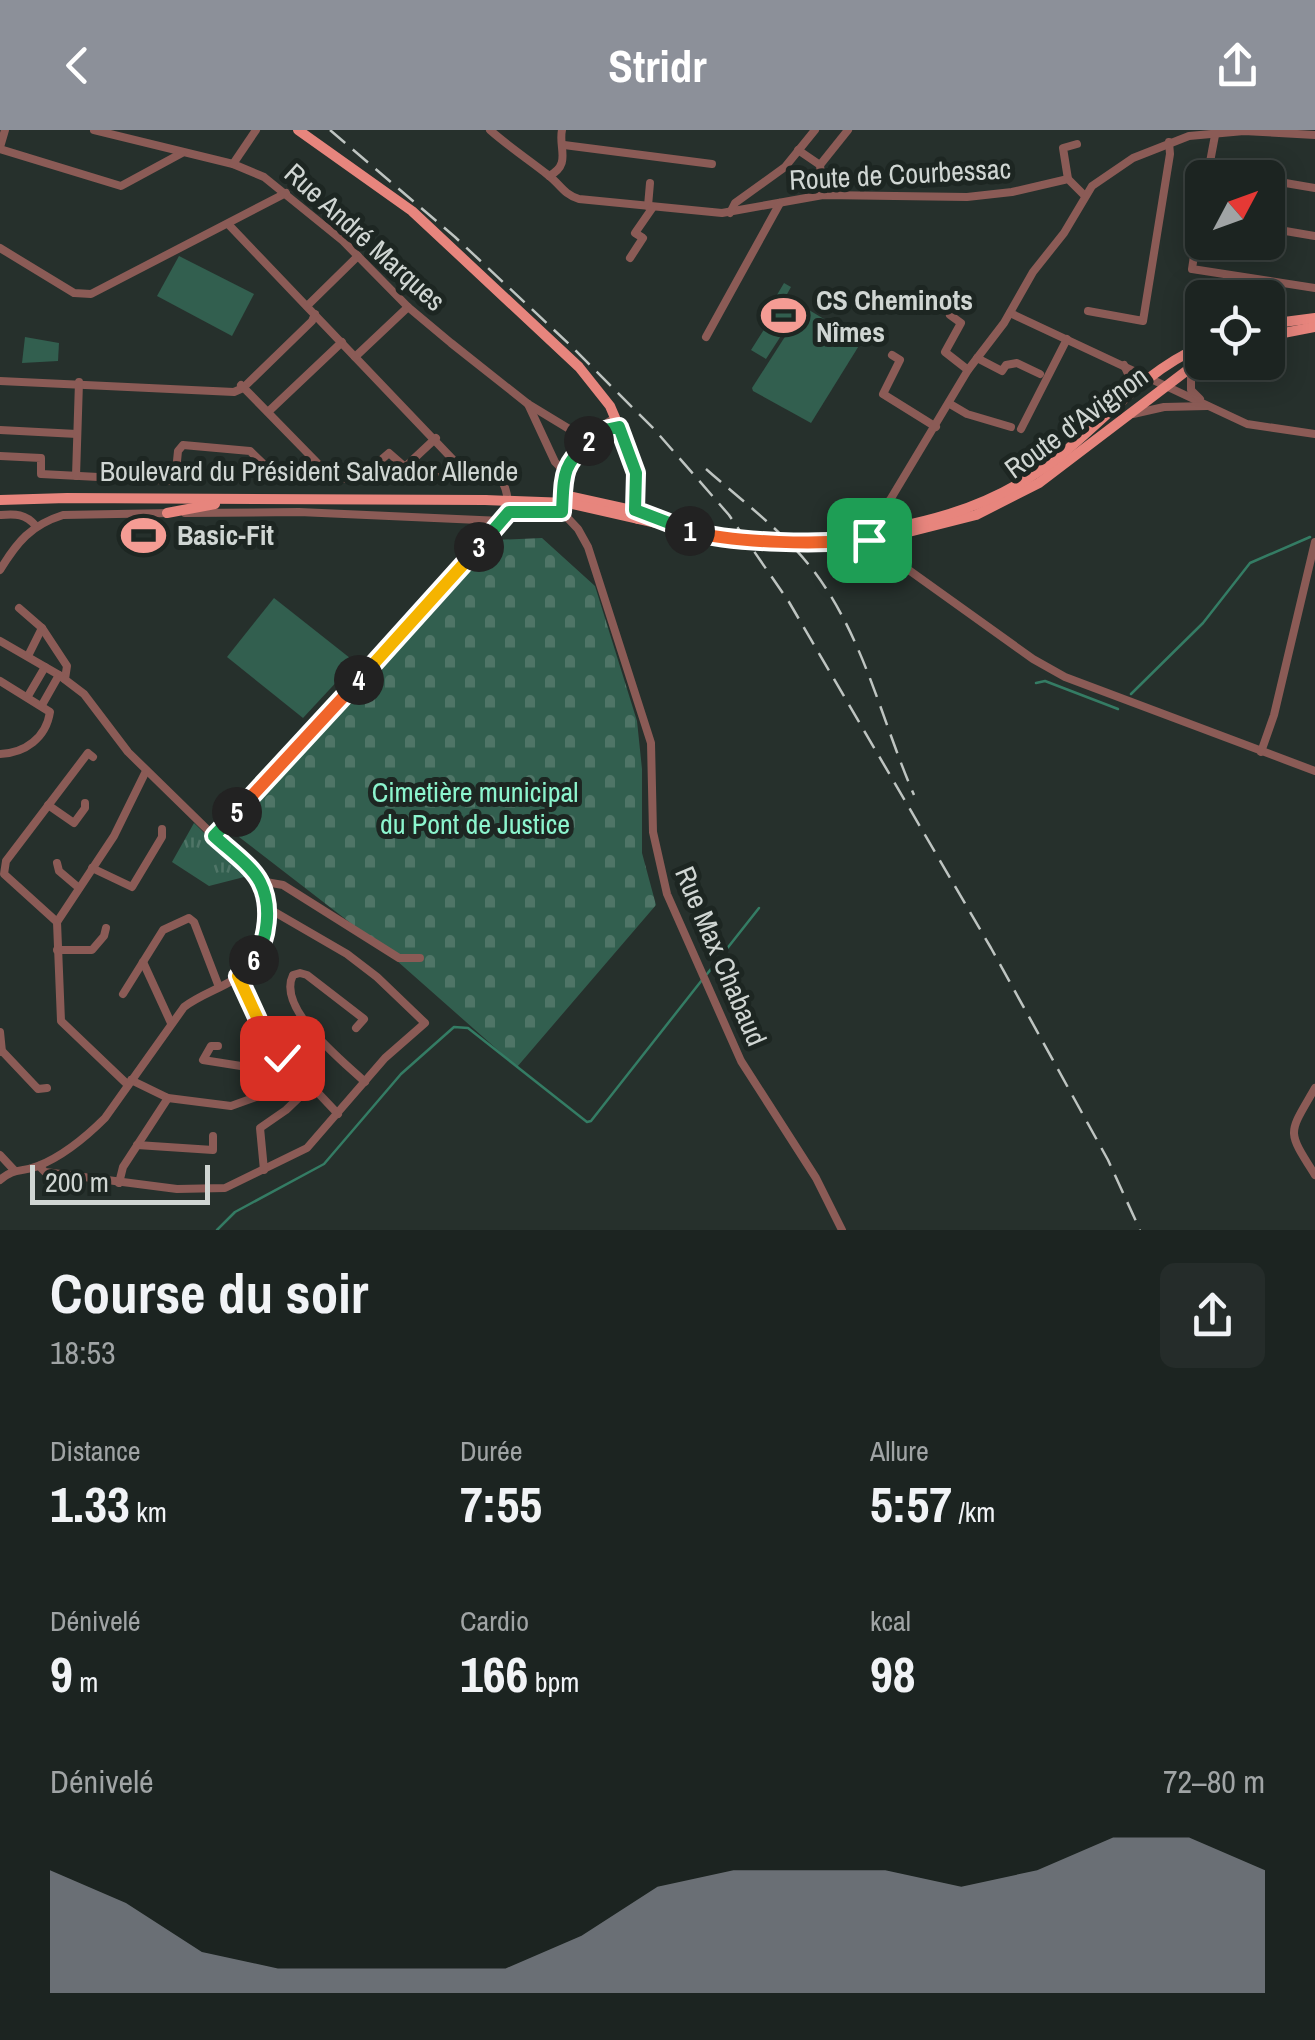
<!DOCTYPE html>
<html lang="fr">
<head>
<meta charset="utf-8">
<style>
	body { margin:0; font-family:"Archivo Narrow",sans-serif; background:#252c2a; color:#f1f3f6; height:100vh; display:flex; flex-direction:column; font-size:38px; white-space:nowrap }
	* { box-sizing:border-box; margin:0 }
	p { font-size:32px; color:#a0a4a5 }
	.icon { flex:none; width:55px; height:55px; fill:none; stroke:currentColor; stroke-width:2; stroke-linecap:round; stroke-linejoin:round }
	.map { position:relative; height:1100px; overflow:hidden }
	.panel { display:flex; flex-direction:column; background:#1c2421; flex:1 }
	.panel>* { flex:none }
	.needle { width:65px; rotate:49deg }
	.tools { position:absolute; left:1185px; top:30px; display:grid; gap:20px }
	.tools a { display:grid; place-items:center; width:100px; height:100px; border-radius:15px; background:#1c2421; box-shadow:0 5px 25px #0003,0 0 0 2px #3a413f; font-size:50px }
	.scale { position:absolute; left:30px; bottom:25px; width:180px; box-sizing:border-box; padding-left:10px; border:5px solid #d0d6d3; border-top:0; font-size:28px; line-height:35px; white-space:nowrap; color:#d0d6d3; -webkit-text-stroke:8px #1d2622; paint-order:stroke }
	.pin { position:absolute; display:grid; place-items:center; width:85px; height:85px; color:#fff; margin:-42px; border-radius:20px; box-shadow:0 5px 15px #0006 }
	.km { position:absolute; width:50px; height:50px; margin:-25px; border-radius:50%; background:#222; color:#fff; font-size:28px; line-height:50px; text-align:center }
	.round { display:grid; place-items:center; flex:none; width:105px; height:105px; border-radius:15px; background:#252c2a }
	.overview { display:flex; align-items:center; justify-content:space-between; height:170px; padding:0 50px }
	h1 { font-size:55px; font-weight:700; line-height:75px }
	.metrics { display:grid; grid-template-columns:repeat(3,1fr); gap:15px; height:170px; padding:10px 50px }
	.metrics div { display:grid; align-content:center }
	.metrics b { font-size:50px; font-weight:700 }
	.metrics small { font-size:28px; font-weight:400 }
	.metrics p { font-size:28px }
	.chart { height:280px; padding:20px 50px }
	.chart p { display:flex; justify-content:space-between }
	.chart svg { width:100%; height:180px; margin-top:10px; fill:#8c9099; opacity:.7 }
	header { display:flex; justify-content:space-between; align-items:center; height:130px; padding:0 50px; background:#8c9099; color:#fff; font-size:45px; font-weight:700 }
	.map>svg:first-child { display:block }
	.grass { fill:url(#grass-tufts) }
	.cemetery { fill:url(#cemetery-stones) }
	.pitch { fill:#325f4f }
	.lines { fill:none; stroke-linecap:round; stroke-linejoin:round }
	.stream { stroke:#347c64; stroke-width:2.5 }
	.minor { stroke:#8b5b56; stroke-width:8 }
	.major { stroke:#e7857d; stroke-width:10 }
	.rail { stroke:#bec4c1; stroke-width:2.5; stroke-dasharray:20 10; stroke-linecap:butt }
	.major-bridge { stroke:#e7857d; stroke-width:10 }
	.split-1-casing { stroke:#fff; stroke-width:20 }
	.split-2-casing { stroke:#fff; stroke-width:20 }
	.split-3-casing { stroke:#fff; stroke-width:20 }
	.split-4-casing { stroke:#fff; stroke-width:20 }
	.split-5-casing { stroke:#fff; stroke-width:20 }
	.split-6-casing { stroke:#fff; stroke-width:20 }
	.split-7-casing { stroke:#fff; stroke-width:20 }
	.split-1 { stroke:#f0652b; stroke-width:12 }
	.split-2 { stroke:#22a559; stroke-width:12 }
	.split-3 { stroke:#22a559; stroke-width:12 }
	.split-4 { stroke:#f5b400; stroke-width:12 }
	.split-5 { stroke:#f0652b; stroke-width:12 }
	.split-6 { stroke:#22a559; stroke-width:12 }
	.split-7 { stroke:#f5b400; stroke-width:12 }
	.labels { text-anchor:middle; stroke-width:10; stroke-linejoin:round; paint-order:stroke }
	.street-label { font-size:28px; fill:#d0d6d3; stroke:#1d2622 }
	.poi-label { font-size:28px; font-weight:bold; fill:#d0d6d3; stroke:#1d2622; text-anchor:start }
	.park-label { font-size:28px; fill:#8cf5ce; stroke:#1d2622 }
</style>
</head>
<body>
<header><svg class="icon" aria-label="back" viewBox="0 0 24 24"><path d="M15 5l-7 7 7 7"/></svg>Stridr<svg class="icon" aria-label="share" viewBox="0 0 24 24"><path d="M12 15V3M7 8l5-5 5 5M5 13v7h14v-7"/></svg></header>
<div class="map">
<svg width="1315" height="1100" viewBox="0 0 1315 1100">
	<defs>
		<pattern id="grass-tufts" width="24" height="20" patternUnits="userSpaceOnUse" patternTransform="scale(2.5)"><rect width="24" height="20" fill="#325f4f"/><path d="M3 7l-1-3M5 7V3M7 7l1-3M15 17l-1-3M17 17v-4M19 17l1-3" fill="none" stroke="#4f7567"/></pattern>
		<pattern id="cemetery-stones" width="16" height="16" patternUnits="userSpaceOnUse" patternTransform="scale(2.5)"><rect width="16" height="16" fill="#325f4f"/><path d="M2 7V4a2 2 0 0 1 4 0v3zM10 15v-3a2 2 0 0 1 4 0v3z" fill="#4f7567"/></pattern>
	</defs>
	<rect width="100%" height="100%" fill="#26302c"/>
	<polygon class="grass" points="194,693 248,746 209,756 172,732"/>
	<polygon class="cemetery" points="542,408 595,456 637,591 642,639 642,723 656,775 517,937 379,815 230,700 494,410"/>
	<g class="pitch">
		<polygon points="179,126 254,164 232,206 157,166"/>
		<polygon points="784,153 791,157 786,166 801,175 766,229 751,220 777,179 771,175"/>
		<polygon points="804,177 859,210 860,214 811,293 753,261 752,258"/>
		<polygon points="25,207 59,213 58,231 22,233"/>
		<polygon points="274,468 355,532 303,588 227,527"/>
	</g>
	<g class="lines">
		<g class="stream">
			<polyline points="1036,553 1045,551 1118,579"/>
			<polyline points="1131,564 1203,493 1250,433 1310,407"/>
			<polyline points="707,844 759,778"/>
			<polyline points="217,1100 235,1082 324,1034 401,944 454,897 468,898 587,992 591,991 702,850"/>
		</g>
		<g class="minor">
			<polyline points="94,0 233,34 264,47 343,111 408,177 451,213 528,274 589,311"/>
			<path d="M490,0c18,16 39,30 58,45 12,9 15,19 31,24l143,14 101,-18 144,2 45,-5 56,-13 16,16"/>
			<polyline points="564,15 712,34"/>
			<polyline points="0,17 5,0"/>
			<polyline points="0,19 121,56 182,23"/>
			<polyline points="798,20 820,35 823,65"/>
			<polyline points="233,34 256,0"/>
			<polyline points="820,35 848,0"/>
			<polyline points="1208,41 1250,48"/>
			<path d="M549,46c23,-12 9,-28 13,-46"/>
			<polyline points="1207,48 1216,0"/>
			<polyline points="1068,49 1063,18 1077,14"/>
			<polyline points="1268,50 1315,58"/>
			<polyline points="1202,73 1192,139 1315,158"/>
			<polyline points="648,76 650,53"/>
			<polyline points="730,83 735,73 785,37 815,0"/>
			<path d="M229,95l232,243c27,12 44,-2 47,35"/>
			<polyline points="1268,98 1315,106"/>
			<polyline points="0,118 74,163 91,164 286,63"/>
			<polyline points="630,128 643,108 635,103 653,77"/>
			<polyline points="307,176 358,126"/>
			<polyline points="1088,181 1143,191 1170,24 1169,12"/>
			<polyline points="1010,183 1247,294 1315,304"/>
			<polyline points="950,185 961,193 945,222 968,240"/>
			<polyline points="706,207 780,73"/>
			<polyline points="892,225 900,230 883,264 936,297"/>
			<polyline points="355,227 408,177"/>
			<polyline points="977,228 1002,241 1006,235 1017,233 1040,244"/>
			<polyline points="1124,235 1131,250 1129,264"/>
			<polyline points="1191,237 1191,260 1200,269"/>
			<polyline points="0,251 234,262 243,258 312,191 315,184"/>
			<polyline points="241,255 333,349 360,348 389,323 405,337 436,308"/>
			<polyline points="528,274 555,332 564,341"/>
			<polyline points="950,274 967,284 1011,297"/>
			<polyline points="268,282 342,212"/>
			<polyline points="1133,284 1164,277 1207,276"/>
			<polyline points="1021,299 1067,209"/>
			<polyline points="0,300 77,304"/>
			<polyline points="0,326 41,328 41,344 175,351 178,321 183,315 250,321 280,350 333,349"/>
			<polyline points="405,337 417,347 461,347 470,342"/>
			<polyline points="76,346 79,252"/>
			<path d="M562,376c0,-41 7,-44 35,-72 7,-7 9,-12 18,-16"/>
			<polyline points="509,382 562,382"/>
			<polyline points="562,382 578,399 588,417 651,613 653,702 667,764 741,931 816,1048 842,1100"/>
			<polyline points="185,383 299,382 502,391"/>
			<path d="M0,385c15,-1 25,-2 36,11"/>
			<polyline points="862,396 890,370 968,240 1004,193 1033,142 1064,103 1092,56 1133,28 1189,6 1244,1 1315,5"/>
			<polyline points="861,411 885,423 1033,529 1065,547 1315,641"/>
			<path d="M0,440c17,-28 31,-45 63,-55l108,-2"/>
			<polyline points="19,478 42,498 28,526"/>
			<polyline points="42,498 67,536 65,549"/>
			<polyline points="0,511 59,545 84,564 128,622 260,751 283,755 399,828 420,828"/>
			<path d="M0,551l50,31c-4,26 -25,41 -50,42"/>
			<polyline points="28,566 45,537"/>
			<polyline points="42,575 59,545"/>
			<polyline points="1261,622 1274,585 1315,412"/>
			<polyline points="48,675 74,693 85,678 85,673"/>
			<polyline points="214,706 509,382"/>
			<polyline points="57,733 59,741 79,758"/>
			<polyline points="92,738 132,757 162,707 162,699"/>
			<polyline points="57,792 4,744 6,731 88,623 93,627"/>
			<polyline points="57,820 92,820 104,806 106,798"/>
			<polyline points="143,832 171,893"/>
			<polyline points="239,846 270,912 338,984"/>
			<polyline points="123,864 163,800 189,788 194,792 219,857"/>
			<path d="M356,898l8,-9 -57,-44 -7,-2 -7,2c-17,34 50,86 72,107"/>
			<polyline points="0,902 2,922"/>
			<polyline points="218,916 211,916 203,930 266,940 282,928"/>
			<polyline points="3,922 38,959 47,958"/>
			<polyline points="131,950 168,968 231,976 256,967"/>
			<polyline points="128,955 61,891 57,792 114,706 146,641"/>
			<path d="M1315,958c-27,47 -29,41 0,87"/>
			<polyline points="137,1015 213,1020 213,1006"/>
			<polyline points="0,1025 14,1040"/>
			<polyline points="39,1036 45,1042 177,1059 225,1058 307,1018 385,928 425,893 377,847 347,824 266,777"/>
			<polyline points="264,1040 260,998 286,980 311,956"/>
			<path d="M0,1050c15,-13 21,-7 38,-14 25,-10 48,-29 67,-48l79,-111c16,-12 33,-17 49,-27 34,-22 40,-63 27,-99"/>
			<polyline points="119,1053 123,1037 168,968"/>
		</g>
		<g class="major">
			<polyline points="298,0 412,81 579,237 610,276 619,297 636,343 637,357 634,372 638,389"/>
			<polyline points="1268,194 1315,188"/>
			<polyline points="1268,206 1315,197"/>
			<polyline points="568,366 645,383 694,403"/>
			<polyline points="0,370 67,368 485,370"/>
			<polyline points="568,373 660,394"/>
			<polyline points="167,383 215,374"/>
			<polyline points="889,407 976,385 1039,353 1202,229"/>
			<path d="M818,411c90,-15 162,-24 238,-82 49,-39 88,-88 146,-113"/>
		</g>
		<g class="rail">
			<polyline points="330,0 455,107 570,215 654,299 729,385 789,472 991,818 1108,1030 1140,1100"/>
			<path d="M706,339c36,32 77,62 107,101 51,67 68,149 101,225"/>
		</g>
		<g class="major-bridge">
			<polyline points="485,370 568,373"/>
			<polyline points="694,403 818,411"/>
		</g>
	</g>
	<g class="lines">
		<defs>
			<path id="split-1" d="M690,401c48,13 129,13 179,9"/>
			<polyline id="split-2" points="589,311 600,301 619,297 636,343 635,380 690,401"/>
			<path id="split-3" d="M479,417l30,-35h53c2,-36 -1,-45 27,-71"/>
			<polyline id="split-4" points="359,550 479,417"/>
			<polyline id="split-5" points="237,682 359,550"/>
			<path id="split-6" d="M237,682l-23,24c15,14 37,29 46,46 12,23 8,58 -6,78"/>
			<polyline id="split-7" points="254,830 238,846 261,896 282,928"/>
		</defs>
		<use href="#split-1" class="split-1-casing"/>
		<use href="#split-2" class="split-2-casing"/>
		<use href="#split-3" class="split-3-casing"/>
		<use href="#split-4" class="split-4-casing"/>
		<use href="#split-5" class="split-5-casing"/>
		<use href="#split-6" class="split-6-casing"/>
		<use href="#split-7" class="split-7-casing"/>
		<use href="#split-1" class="split-1"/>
		<use href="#split-2" class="split-2"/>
		<use href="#split-3" class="split-3"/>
		<use href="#split-4" class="split-4"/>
		<use href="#split-5" class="split-5"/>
		<use href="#split-6" class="split-6"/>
		<use href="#split-7" class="split-7"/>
	</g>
	<defs>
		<symbol id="stadium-bare" viewBox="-9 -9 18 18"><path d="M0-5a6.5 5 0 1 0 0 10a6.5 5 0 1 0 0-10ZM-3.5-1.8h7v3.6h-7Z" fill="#f59c94" stroke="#1d2622" stroke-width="2.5" paint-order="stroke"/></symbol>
	</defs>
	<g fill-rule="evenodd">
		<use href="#stadium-bare" x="752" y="154" width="63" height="63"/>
		<use href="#stadium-bare" x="112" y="374" width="63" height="63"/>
	</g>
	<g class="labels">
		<g class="street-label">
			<text transform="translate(900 44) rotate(-3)" y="10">Route de Courbessac</text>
			<text transform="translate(365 107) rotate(42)" y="10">Rue André Marques</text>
			<text transform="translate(1076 292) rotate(-36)" y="10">Route d'Avignon</text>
			<text x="309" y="351">Boulevard du Président Salvador Allende</text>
			<text transform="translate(721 826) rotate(67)" y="10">Rue Max Chabaud</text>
		</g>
		<g class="poi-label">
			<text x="816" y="180">CS Cheminots<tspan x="816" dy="32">Nîmes</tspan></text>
			<text x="177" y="415">Basic-Fit</text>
		</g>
		<g class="park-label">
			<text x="475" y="672">Cimetière municipal<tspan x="475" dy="32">du Pont de Justice</tspan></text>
		</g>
	</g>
</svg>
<div class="tools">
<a><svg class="needle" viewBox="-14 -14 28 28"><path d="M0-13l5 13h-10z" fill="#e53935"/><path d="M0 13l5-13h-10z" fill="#a0a4a5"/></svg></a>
<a><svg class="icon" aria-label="locate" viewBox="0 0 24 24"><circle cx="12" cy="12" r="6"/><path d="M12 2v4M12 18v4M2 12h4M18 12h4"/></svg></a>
</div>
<div class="scale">200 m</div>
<div class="pin" style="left:869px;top:410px;background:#1e9e55"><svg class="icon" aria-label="arrive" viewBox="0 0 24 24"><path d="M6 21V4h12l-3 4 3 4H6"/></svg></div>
<div class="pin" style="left:282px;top:928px;background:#d93025"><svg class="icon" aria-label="check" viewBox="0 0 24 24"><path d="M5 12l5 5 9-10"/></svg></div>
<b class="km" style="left:690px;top:401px">1</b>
<b class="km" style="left:589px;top:311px">2</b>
<b class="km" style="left:479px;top:417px">3</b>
<b class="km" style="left:359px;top:550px">4</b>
<b class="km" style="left:237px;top:682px">5</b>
<b class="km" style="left:254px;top:830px">6</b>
</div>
<section class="panel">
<div class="overview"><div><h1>Course du soir</h1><p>18:53</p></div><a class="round"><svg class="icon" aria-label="share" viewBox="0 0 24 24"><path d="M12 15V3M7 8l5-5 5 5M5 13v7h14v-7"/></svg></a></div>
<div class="metrics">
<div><p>Distance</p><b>1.33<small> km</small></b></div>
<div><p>Durée</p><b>7:55</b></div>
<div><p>Allure</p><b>5:57<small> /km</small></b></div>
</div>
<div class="metrics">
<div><p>Dénivelé</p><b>9<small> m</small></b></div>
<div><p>Cardio</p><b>166<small> bpm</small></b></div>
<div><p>kcal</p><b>98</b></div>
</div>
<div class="chart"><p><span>Dénivelé</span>72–80 m</p>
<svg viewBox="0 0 160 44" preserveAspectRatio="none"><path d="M0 44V14L10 22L20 34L30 38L40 38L50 38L60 38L70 30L80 18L90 14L100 14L110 14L120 18L130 14L140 6L150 6L160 14V44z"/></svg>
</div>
</section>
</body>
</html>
